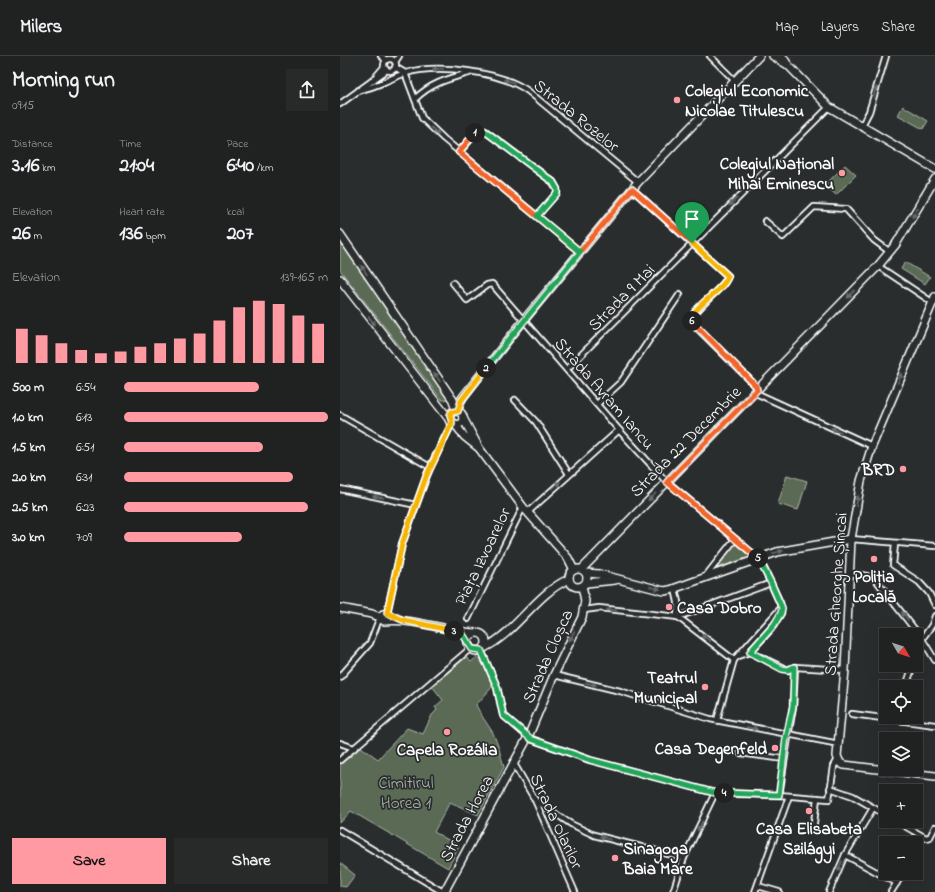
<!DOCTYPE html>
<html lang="en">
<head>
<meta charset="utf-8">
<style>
	body { margin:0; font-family:"Indie Flower",sans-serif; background:#282a2a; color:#f1f3f6; height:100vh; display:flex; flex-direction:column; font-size:15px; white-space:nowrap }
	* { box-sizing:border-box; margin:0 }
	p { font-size:13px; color:#a2a4a5 }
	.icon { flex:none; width:22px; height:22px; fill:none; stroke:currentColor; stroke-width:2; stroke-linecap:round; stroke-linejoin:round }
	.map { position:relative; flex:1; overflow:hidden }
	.side { display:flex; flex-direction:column; background:#202222; width:340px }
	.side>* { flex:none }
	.needle { width:26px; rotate:129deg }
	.buttons { position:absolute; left:539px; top:572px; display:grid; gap:8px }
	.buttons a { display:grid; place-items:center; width:44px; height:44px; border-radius:0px; background:#202222; box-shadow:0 4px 16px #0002,0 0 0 1px #3d3f40; font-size:20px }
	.pin { position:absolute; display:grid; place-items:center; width:34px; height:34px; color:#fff; margin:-41px -17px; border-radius:50% 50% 50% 0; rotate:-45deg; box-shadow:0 0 4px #0007 }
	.pin .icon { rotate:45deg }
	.km { position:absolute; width:20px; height:20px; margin:-10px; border-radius:50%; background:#222; color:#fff; font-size:11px; line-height:20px; text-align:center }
	.round { display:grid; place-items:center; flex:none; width:42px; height:42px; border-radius:0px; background:#282a2a }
	.head { display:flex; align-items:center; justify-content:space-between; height:68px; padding:0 12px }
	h1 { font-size:22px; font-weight:700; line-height:30px }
	.metrics { display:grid; grid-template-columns:repeat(3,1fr); gap:6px; height:68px; padding:4px 12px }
	.metrics div { display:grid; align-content:center }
	.metrics b { font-size:20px; font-weight:700 }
	.metrics small { font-size:11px; font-weight:400 }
	.metrics p { font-size:11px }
	.chart { height:112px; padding:8px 12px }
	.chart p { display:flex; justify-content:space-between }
	.chart svg { width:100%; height:72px; margin-top:4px; stroke:#ff9aa2; stroke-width:6 }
	.cta { display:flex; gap:8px; margin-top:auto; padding:8px 12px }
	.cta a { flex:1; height:46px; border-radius:0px; background:#ff9aa2; color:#111; font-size:16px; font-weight:700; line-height:46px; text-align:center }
	.cta a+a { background:#282a2a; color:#f1f3f6 }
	ul { padding:0 12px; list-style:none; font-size:13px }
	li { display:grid; grid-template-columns:64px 48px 1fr; align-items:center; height:30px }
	li i { height:10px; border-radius:5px; background:#ff9aa2 }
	header { display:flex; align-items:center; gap:24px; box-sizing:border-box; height:56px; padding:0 20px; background:#202222; border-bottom:1px solid #3d3f40 }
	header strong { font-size:19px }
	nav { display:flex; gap:22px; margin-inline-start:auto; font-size:14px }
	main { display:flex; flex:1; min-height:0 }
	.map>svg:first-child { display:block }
	.green { fill:#5a6b54; stroke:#acb5aa }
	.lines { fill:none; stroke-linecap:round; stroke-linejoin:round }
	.street-casing { stroke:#fff; stroke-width:8 }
	.secondary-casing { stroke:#fff; stroke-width:10 }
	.street { stroke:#2a2d2e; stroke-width:4.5 }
	.secondary { stroke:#2a2d2e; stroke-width:7 }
	.oneway { fill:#6a6c6d }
	.split-1-casing { stroke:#fff; stroke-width:8 }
	.split-2-casing { stroke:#fff; stroke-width:8 }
	.split-3-casing { stroke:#fff; stroke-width:8 }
	.split-4-casing { stroke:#fff; stroke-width:8 }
	.split-5-casing { stroke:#fff; stroke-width:8 }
	.split-6-casing { stroke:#fff; stroke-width:8 }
	.split-7-casing { stroke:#fff; stroke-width:8 }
	.split-1 { stroke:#f0652b; stroke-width:5 }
	.split-2 { stroke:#22a559; stroke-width:5 }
	.split-3 { stroke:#f5b400; stroke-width:5 }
	.split-4 { stroke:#22a559; stroke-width:5 }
	.split-5 { stroke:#22a559; stroke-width:5 }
	.split-6 { stroke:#f0652b; stroke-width:5 }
	.split-7 { stroke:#f5b400; stroke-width:5 }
	.poi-dot { fill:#ff9aa2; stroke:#2a2d2e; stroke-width:1.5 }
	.labels { text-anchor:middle; stroke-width:3.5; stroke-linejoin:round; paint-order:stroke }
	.poi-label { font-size:17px; font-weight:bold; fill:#fff; stroke:#2a2d2e; text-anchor:end }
	.street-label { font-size:17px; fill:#fff; stroke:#2a2d2e }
	.park-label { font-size:17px; fill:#acb5aa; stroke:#2a2d2e }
</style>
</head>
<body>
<header>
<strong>Milers</strong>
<nav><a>Map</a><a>Layers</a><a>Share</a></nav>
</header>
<main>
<section class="side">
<div class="head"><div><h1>Morning run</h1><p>09:15</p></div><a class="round"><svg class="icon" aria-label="share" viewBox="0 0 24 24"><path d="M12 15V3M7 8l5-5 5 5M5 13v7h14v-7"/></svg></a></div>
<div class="metrics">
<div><p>Distance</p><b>3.16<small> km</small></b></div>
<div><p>Time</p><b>21:04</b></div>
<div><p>Pace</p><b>6:40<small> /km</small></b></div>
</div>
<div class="metrics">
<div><p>Elevation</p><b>26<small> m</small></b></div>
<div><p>Heart rate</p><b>136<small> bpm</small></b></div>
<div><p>kcal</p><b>207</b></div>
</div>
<div class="chart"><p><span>Elevation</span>139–165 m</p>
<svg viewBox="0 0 160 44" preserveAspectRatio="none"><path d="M5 44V23M15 44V27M25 44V32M35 44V36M45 44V38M55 44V37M65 44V34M75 44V32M85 44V29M95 44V26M105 44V18M115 44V10M125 44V6M135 44V8M145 44V15M155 44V20"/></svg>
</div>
<ul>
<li><b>500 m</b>6:54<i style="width:66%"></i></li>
<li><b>1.0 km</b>6:13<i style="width:100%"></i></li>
<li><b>1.5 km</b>6:51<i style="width:68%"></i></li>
<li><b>2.0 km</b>6:31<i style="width:83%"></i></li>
<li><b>2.5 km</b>6:23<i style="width:90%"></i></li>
<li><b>3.0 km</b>7:09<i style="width:58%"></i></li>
</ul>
<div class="cta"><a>Save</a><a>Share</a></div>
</section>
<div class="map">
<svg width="595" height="836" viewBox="0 0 595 836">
	<rect width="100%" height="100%" fill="#2a2d2e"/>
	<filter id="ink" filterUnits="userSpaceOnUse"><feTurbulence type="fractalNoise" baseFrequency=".025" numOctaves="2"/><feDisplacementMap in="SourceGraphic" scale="8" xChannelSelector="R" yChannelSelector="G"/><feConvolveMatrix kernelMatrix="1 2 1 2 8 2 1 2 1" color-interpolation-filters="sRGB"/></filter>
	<g filter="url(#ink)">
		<g class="green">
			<polygon points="563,50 588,65 583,73 558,59"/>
			<polygon points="505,109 516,119 496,139 485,129"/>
			<polygon points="0,186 3,186 108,341 106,344 102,344 0,214"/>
			<polygon points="565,206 590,221 585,228 561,213"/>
			<polygon points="447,419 467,425 458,454 438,448"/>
			<polygon points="395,487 409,499 410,502 376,512 376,509"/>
			<path d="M126,601l5,5 6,-5 9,11 8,17 -18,20c5,11 11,18 17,28 5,11 8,23 11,34l-26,48 -28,-13 -16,30 25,14 -11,22 -97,-57 -11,12v-58l21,-18 17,12 29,-31 16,6 9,-19 5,-5 -2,-3 8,-7 -11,-14z"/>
			<polygon points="0,807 15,819 6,831 0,830"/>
		</g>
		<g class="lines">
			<defs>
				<g id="street">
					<polyline points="41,0 46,4"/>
					<polyline points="370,0 395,25"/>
					<circle cx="50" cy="9" r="6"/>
					<polyline points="55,6 59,0"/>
					<polyline points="55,11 65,17 82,62 104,83 240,196"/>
					<polyline points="32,25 44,11"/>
					<path d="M19,34c17,-2 31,-12 47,-17 32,-10 95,-1 122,18l110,91"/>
					<path d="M75,43c16,-16 33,-20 54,-26"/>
					<polyline points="0,48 47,14"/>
					<polyline points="521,71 529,56 546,0"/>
					<polyline points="119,96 137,76 145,75 213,126 217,133 217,137 197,160"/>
					<polyline points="292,133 388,220 384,227 354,258 351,264 355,270 416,330 418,338 532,390"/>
					<polyline points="425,165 443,181 474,151 506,153 534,184 550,196"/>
					<polyline points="538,210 592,246"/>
					<polyline points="113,227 127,244 147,229 152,228 279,374 324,423 413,498 421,506 440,547 441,557 431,573 410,596 398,600"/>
					<polyline points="227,313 489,51"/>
					<polyline points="175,344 196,366 229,418"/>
					<polyline points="257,348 281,326 340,238"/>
					<polyline points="0,359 90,411"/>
					<polyline points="0,433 76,449"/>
					<polyline points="188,456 279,374"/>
					<polyline points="511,483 595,490"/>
					<polyline points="555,488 553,509 579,526 589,537 595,549"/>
					<polyline points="510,517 532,521 537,525 582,583 595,604"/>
					<polyline points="365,521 395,483"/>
					<polyline points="335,533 338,546 337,561"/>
					<polyline points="244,554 259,552 338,561 394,604"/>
					<polyline points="47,557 62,488 90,411 112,367"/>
					<polyline points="338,561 431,527"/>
					<polyline points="128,563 183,451"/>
					<polyline points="141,594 157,631 163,659 191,683 250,704 375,737 439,739"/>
					<polyline points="408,595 448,614 455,611 505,614"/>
					<polyline points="576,599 582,583 592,569 595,560"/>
					<polyline points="455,611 453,650 439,739 489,743 494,710 498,703"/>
					<polyline points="214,619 280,635 370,663 499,688"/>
					<polyline points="0,621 30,587 38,566 42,563"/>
					<polyline points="566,631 573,609"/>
					<polyline points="512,658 595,669"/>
					<polyline points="377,664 394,604 441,552"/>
					<polyline points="0,687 14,692"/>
					<polyline points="400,697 444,703"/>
					<polyline points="0,704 131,592"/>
					<polyline points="173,706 195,744 235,836"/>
					<polyline points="490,732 513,740 546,759"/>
					<polyline points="195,744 231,768 254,779 344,802"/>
					<polyline points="556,765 586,782 590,781 595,771"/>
					<polyline points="0,774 103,836"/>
					<polyline points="473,775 477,742"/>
					<polyline points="576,791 581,780"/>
					<polyline points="505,799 557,827"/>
					<polyline points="418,830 439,836"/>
					<polyline points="333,836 344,802 375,737"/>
					<polyline points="415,836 449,740"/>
					<polyline points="489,836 505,799 533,752"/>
					<polyline points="551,836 563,817"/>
				</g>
				<g id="secondary">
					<polyline points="433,0 448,9"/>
					<polyline points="442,0 448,9 489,51 595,113"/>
					<polyline points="0,178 113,344 116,355"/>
					<polyline points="0,223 109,363"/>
					<polyline points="595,241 532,390 521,425 511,483 505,614 497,700 500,707 504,709 595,720"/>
					<polyline points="118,355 119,348 123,341 184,264 298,126 419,0"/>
					<circle cx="116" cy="362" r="7"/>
					<polyline points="123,362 138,390"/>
					<polyline points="115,368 124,380 139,392 183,451 228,502 234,514"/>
					<circle cx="238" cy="522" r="9"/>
					<polyline points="242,513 538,210 556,188 595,123"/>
					<polyline points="246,517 259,518 324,535 330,534 437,496 511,483"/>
					<polyline points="246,527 275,524"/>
					<polyline points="0,552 32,558 42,562"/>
					<path d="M48,564v-6h-5l-1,4 2,3c30,-3 62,10 91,12"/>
					<circle cx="137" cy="586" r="9"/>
					<path d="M144,592c33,-16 51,-54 85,-69"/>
					<polyline points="104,836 188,681 214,619 242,561 245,545 242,530"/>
				</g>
			</defs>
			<use href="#street" class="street-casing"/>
			<use href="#secondary" class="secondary-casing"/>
			<use href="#street" class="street"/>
			<use href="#secondary" class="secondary"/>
		</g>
		<defs><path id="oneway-solid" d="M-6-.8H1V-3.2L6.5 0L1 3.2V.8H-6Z"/></defs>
		<g class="oneway">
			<use href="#oneway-solid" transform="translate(98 13) rotate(179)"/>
			<use href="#oneway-solid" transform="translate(169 25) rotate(-162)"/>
			<use href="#oneway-solid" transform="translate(535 36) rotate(-73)"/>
			<use href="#oneway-solid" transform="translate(95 75) rotate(43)"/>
			<use href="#oneway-solid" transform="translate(393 146) rotate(135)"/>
			<use href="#oneway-solid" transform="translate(575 157) rotate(122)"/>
			<use href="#oneway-solid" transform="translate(24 214) rotate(-124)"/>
			<use href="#oneway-solid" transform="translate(511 238) rotate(134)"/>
			<use href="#oneway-solid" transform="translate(32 265) rotate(52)"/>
			<use href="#oneway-solid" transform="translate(97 321) rotate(-124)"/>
			<use href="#oneway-solid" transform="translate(560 322) rotate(-67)"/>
			<use href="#oneway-solid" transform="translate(496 374) rotate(-156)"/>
			<use href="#oneway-solid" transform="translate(216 429) rotate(-42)"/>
			<use href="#oneway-solid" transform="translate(38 441) rotate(-168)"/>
			<use href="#oneway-solid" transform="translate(312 441) rotate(135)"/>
			<use href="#oneway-solid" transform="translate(517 445) rotate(-80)"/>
			<use href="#oneway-solid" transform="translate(438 496) rotate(-15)"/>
			<use href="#oneway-solid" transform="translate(315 532) rotate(14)"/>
			<use href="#oneway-solid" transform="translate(272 554) rotate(-174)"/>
			<use href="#oneway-solid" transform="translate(565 560) rotate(-127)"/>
			<use href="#oneway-solid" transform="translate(232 580) rotate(116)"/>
			<use href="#oneway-solid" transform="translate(366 582) rotate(-142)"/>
			<use href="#oneway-solid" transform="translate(251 628) rotate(13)"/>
			<use href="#oneway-solid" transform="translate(412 672) rotate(12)"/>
			<use href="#oneway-solid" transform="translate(360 770) rotate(117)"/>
			<use href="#oneway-solid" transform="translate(265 782) rotate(-163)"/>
			<use href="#oneway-solid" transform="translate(500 810) rotate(112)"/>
		</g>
	</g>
	<g class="lines" filter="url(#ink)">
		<defs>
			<polyline id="split-1" points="135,77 119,96 240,196 292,133 352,187"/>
			<polyline id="split-2" points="135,77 140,74 145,75 213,126 217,133 217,137 197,160 240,196 146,312"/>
			<polyline id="split-3" points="114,575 63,564 47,557 62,488 86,421 112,367 110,359 112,356 118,355 121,345 146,312"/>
			<polyline id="split-4" points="114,575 122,577 132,593 141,594 157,631 163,659 191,683 250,704 375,737 384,737"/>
			<polyline id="split-5" points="384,737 439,739 446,682 453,650 454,611 448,614 442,613 410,596 434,569 441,557 442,552 431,527 418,502"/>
			<polyline id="split-6" points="352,265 416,330 417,334 327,426 418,502"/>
			<path id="split-7" d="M352,265c0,-16 31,-29 36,-45l-36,-33"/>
		</defs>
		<use href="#split-1" class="split-1-casing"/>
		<use href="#split-2" class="split-2-casing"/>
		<use href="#split-3" class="split-3-casing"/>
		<use href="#split-4" class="split-4-casing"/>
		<use href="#split-5" class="split-5-casing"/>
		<use href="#split-6" class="split-6-casing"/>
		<use href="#split-7" class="split-7-casing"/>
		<use href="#split-1" class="split-1"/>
		<use href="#split-2" class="split-2"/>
		<use href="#split-3" class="split-3"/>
		<use href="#split-4" class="split-4"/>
		<use href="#split-5" class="split-5"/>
		<use href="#split-6" class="split-6"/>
		<use href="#split-7" class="split-7"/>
	</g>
	<g class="poi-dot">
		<circle cx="337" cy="44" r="4"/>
		<circle cx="502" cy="117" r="4"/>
		<circle cx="563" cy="413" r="4"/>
		<circle cx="534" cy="503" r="4"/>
		<circle cx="329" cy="551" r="4"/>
		<circle cx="365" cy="631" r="4"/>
		<circle cx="107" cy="676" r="4"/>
		<circle cx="435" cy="692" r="4"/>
		<circle cx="469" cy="755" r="4"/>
		<circle cx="275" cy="802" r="4"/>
	</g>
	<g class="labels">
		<g class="poi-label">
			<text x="345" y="40" text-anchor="start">Colegiul Economic<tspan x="345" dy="20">Nicolae Titulescu</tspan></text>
			<text x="494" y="113">Colegiul Național<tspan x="494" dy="20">Mihai Eminescu</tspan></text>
			<text x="555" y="419">BRD</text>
			<text x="534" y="526" text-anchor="middle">Poliția<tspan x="534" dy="20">Locală</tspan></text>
			<text x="337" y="557" text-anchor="start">Casa Dobro</text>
			<text x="357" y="627">Teatrul<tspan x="357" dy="20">Municipal</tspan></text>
			<text x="427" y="698">Casa Degenfeld</text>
			<text x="107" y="699" text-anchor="middle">Capela Rozália</text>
			<text x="469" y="778" text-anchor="middle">Casa Elisabeta<tspan x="469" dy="20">Szilágyi</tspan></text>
			<text x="283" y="798" text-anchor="start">Sinagoga<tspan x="283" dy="20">Baia Mare</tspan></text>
		</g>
		<g class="street-label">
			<text transform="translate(237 59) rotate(39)" y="6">Strada Rozelor</text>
			<text transform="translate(281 241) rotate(-45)" y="6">Strada 9 Mai</text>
			<text transform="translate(265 337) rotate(49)" y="6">Strada Avram Iancu</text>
			<text transform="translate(345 385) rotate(-45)" y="6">Strada 22 Decembrie</text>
			<text transform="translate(142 500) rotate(-64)" y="6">Piața Izvoarelor</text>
			<text transform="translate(495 538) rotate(-86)" y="6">Strada Gheorghe Șincai</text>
			<text transform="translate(207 600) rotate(-66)" y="6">Strada Cloșca</text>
			<text transform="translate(126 762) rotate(-62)" y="6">Strada Horea</text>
			<text transform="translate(217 765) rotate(65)" y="6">Strada Olarilor</text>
		</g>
		<g class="park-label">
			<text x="66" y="732">Cimitirul<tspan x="66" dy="20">Horea 1</tspan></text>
		</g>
	</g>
</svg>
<div class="buttons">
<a><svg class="needle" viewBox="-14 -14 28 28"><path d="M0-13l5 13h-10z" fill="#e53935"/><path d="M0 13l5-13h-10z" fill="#a2a4a5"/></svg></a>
<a><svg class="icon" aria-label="locate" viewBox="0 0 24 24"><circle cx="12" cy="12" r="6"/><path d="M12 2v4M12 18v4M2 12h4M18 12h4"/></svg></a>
<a><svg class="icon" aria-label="layers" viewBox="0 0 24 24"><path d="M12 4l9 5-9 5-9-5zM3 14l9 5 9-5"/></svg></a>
<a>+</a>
<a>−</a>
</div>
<div class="pin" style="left:352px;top:187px;background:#1e9e55"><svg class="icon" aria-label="arrive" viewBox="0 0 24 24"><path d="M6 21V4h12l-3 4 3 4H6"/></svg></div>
<b class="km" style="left:135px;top:77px">1</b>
<b class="km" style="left:146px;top:312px">2</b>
<b class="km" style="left:114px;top:575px">3</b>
<b class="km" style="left:384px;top:737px">4</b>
<b class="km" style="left:418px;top:502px">5</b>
<b class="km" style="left:352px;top:265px">6</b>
</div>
</main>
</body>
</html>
